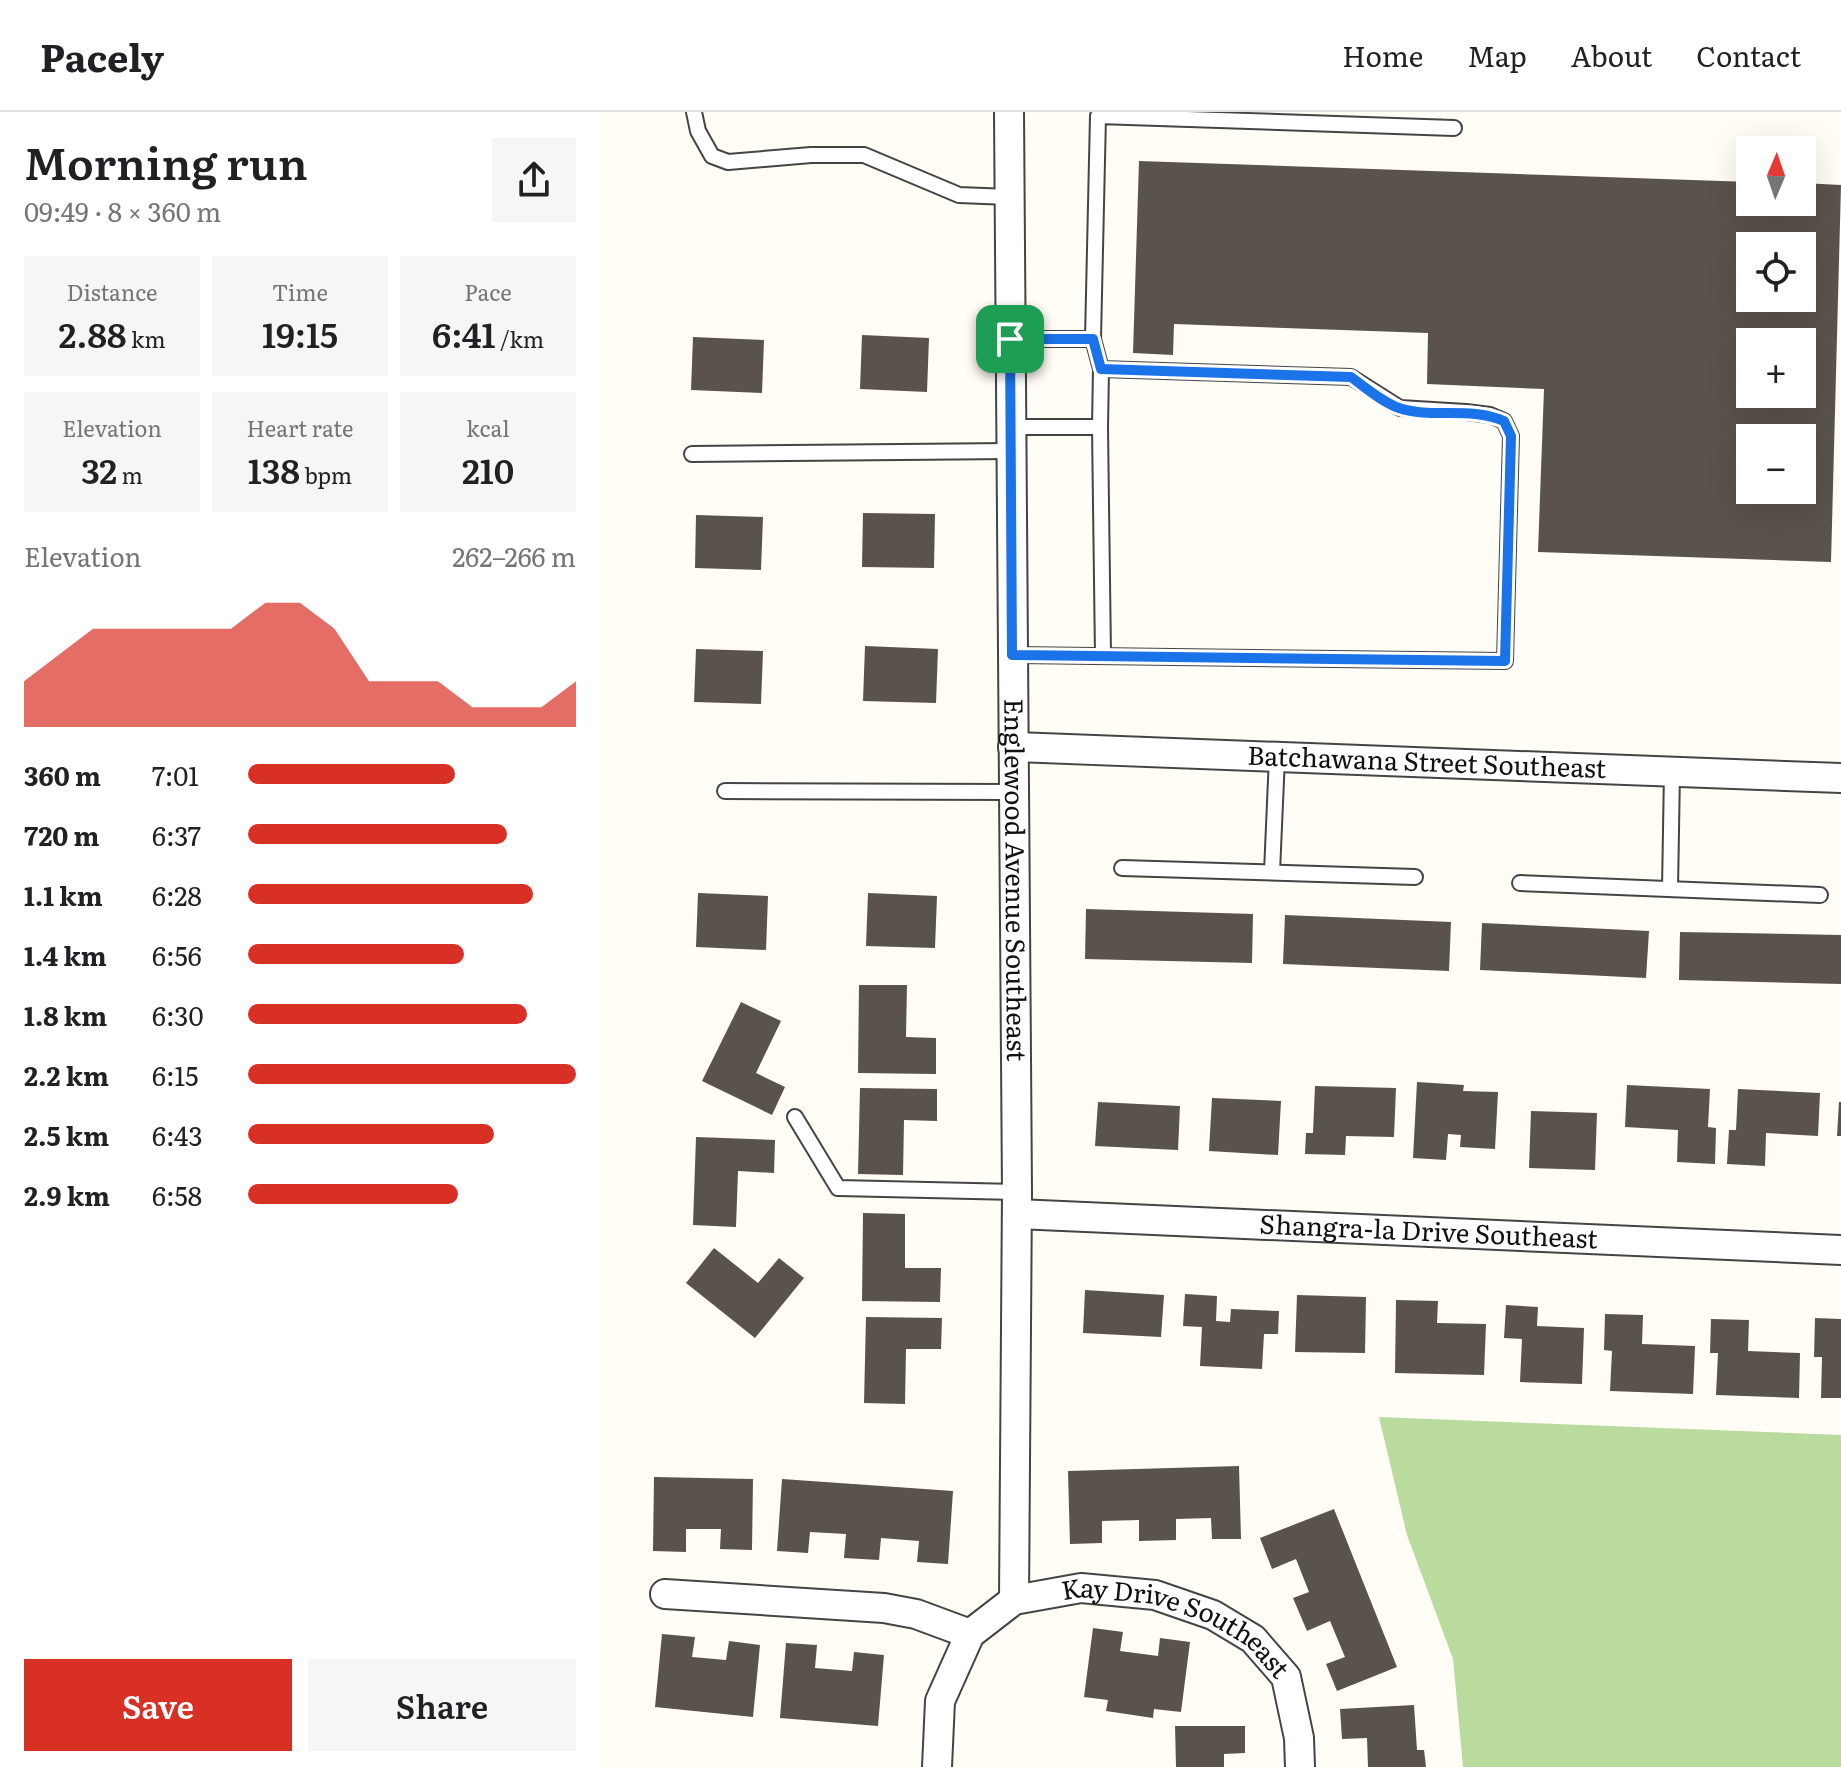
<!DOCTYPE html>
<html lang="en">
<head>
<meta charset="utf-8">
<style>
	body { margin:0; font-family:Literata,serif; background:#f6f6f6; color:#202124; height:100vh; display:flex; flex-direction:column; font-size:30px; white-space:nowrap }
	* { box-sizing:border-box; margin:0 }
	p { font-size:26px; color:#757577 }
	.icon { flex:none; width:44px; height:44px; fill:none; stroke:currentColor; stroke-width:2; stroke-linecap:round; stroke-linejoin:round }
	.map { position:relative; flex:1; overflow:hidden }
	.details { display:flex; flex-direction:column; background:#fff; width:600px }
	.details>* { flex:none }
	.needle { width:52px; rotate:2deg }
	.buttons { position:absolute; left:1136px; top:24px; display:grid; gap:16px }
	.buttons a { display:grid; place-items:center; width:80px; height:80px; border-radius:0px; background:#fff; box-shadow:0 8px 32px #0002; font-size:40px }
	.pin { position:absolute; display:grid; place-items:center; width:68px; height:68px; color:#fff; margin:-34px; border-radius:16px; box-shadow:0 4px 12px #0006 }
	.round { display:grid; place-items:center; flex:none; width:84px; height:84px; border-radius:0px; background:#f6f6f6 }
	.overview { display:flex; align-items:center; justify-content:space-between; height:136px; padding:0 24px }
	h1 { font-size:44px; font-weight:600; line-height:60px }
	.stats { display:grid; grid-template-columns:repeat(3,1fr); gap:12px; height:136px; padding:8px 24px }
	.stats div { display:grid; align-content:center; border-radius:0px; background:#f6f6f6; text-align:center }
	.stats b { font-size:34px; font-weight:600 }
	.stats small { font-size:22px; font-weight:400 }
	.stats p { font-size:22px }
	.chart { height:224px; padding:16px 24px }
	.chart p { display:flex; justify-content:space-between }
	.chart svg { width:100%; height:144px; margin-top:8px; fill:#d93025; opacity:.7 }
	.cta { display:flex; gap:16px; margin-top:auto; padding:16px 24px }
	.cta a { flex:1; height:92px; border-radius:0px; background:#d93025; color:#fff; font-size:32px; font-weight:600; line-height:92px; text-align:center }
	.cta a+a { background:#f6f6f6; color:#202124 }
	ul { padding:0 24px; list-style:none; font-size:26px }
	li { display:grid; grid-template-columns:128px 96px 1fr; align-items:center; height:60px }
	li i { height:20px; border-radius:10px; background:#d93025 }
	header { display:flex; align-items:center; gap:48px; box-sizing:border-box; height:112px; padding:0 40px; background:#fff; border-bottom:2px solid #e0e0e0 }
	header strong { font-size:38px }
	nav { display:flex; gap:44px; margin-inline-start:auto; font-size:28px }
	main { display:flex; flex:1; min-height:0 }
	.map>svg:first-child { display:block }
	.forest { fill:#b9db9d }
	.building { fill:#5a524d; fill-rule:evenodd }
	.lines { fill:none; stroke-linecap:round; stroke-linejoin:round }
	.lane-casing { stroke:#444; stroke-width:18 }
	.street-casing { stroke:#444; stroke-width:32 }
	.lane { stroke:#fff; stroke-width:14 }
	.street { stroke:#fff; stroke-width:28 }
	.route-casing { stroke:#fff; stroke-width:16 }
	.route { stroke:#1a73e8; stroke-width:10 }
	.labels { text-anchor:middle; stroke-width:8; stroke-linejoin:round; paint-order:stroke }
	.street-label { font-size:26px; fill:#111; stroke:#fff }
</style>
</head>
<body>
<header>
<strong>Pacely</strong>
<nav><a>Home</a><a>Map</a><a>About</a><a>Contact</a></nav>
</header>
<main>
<section class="details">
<div class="overview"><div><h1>Morning run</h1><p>09:49 · 8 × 360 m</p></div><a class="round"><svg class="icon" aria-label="share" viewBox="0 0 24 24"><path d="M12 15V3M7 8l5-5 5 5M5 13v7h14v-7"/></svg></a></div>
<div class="stats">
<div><p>Distance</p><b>2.88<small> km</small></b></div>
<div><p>Time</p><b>19:15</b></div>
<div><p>Pace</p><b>6:41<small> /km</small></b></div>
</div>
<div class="stats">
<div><p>Elevation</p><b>32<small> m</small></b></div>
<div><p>Heart rate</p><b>138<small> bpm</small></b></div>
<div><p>kcal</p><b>210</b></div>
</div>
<div class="chart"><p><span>Elevation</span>262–266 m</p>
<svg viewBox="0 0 160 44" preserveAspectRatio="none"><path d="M0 44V30L10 22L20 14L30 14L40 14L50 14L60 14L70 6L80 6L90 14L100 30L110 30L120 30L130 38L140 38L150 38L160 30V44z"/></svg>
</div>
<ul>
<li><b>360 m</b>7:01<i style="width:63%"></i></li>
<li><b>720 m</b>6:37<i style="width:79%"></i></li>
<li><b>1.1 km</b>6:28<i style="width:87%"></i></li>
<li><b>1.4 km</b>6:56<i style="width:66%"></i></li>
<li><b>1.8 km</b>6:30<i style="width:85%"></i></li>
<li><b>2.2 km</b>6:15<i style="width:100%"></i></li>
<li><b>2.5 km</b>6:43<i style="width:75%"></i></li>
<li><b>2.9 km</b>6:58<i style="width:64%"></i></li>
</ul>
<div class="cta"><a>Save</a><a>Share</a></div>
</section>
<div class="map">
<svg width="1241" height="1655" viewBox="0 0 1241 1655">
	<rect width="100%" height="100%" fill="#fffdf5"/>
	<polygon class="forest" points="779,1305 1241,1323 1241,1655 863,1655 853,1547 807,1423"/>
	<g class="building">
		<path d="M539,49l611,21v20h52v-19l39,2 -10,377 -293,-10 6,-163 -117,-5 1,-51 -254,-9 -1,31 -40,-2zM1150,134h52v52h-52zM1150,230h52v52h-52zM1150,326h52v52h-52z"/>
		<polygon points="262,223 329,226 327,280 260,277"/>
		<polygon points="93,225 164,228 162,281 91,278"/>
		<polygon points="263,401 335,402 334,456 262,455"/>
		<polygon points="96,403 163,405 161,458 95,456"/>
		<polygon points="265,534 338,537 336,591 263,589"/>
		<polygon points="96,537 163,539 161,592 94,590"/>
		<polygon points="98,781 168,784 166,838 96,835"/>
		<polygon points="268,781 337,784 335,836 266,834"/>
		<polygon points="486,797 653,802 652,851 485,847"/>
		<polygon points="685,803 851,810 849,859 683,852"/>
		<polygon points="882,811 1049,819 1046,866 880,858"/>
		<polygon points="1080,820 1241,823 1241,872 1079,868"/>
		<polygon points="259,873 307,873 306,925 336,926 336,962 258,961"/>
		<polygon points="141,890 181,909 156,961 185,975 172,1003 102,969"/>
		<polygon points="817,970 864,973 863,979 898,980 895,1037 860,1035 861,1023 848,1022 846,1048 813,1046"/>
		<polygon points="1027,973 1110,977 1108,1015 1116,1016 1115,1052 1077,1050 1078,1018 1025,1015"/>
		<polygon points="715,974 796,976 794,1025 746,1024 745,1043 705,1042 706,1021 713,1021"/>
		<polygon points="260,976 337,977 337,1009 304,1008 303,1063 258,1062"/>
		<polygon points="1138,977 1220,981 1218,1024 1166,1021 1165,1054 1127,1052 1129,1018 1136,1018"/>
		<polygon points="612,986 681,989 678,1043 609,1039"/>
		<polygon points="498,990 580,994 578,1038 495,1034"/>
		<polygon points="1239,990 1241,990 1241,1024 1237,1024"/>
		<polygon points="931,999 997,1001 995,1058 929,1056"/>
		<polygon points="96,1025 175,1028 174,1061 138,1059 136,1115 93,1113"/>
		<polygon points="263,1101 305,1102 305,1156 341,1156 340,1190 262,1189"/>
		<polygon points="114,1136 158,1171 179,1146 204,1166 155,1226 86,1171"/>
		<polygon points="485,1178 564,1183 561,1225 483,1221"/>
		<polygon points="585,1182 617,1184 616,1209 630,1210 631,1197 679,1199 678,1222 664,1222 662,1257 600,1254 602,1215 583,1214"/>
		<polygon points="697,1183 766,1185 765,1241 695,1240"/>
		<polygon points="796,1188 838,1189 837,1211 886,1212 884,1263 795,1261"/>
		<polygon points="906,1193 938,1195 937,1214 984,1216 982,1272 920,1270 922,1227 904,1226"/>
		<polygon points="1005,1202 1043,1203 1042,1232 1095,1234 1093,1282 1010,1279 1012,1239 1004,1238"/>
		<polygon points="266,1205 342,1206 341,1237 306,1237 305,1292 264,1291"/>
		<polygon points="1215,1206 1241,1207 1241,1286 1221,1286 1222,1245 1214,1245"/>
		<polygon points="1111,1207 1149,1208 1148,1239 1200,1241 1199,1286 1116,1283 1118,1241 1110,1241"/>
		<polygon points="639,1354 641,1427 612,1427 611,1406 576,1407 576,1428 539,1429 539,1408 502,1409 502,1431 470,1432 468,1359"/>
		<polygon points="54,1365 153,1367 152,1438 120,1437 121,1417 86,1417 86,1440 53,1439"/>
		<polygon points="182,1367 353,1379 348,1452 317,1450 319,1429 281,1426 279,1448 244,1446 246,1422 210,1420 208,1441 177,1439"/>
		<polygon points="734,1397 797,1555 737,1579 726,1552 745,1545 730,1509 707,1519 693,1486 709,1480 696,1447 672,1457 660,1426"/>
		<polygon points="493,1516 523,1520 520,1539 558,1544 560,1526 590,1530 581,1600 554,1597 553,1606 506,1599 508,1588 484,1585"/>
		<polygon points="62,1522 95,1525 92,1545 126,1548 129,1529 160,1533 153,1605 55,1595"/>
		<polygon points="186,1531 217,1533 215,1556 252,1559 254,1540 284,1543 278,1614 180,1606"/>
		<polygon points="814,1593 817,1638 824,1638 826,1655 768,1655 767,1626 742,1627 740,1597"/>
		<polygon points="575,1614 645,1614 645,1641 624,1642 624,1655 576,1655"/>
	</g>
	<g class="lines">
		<defs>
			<g id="lane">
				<polyline points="94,0 98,19 112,44 128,50 211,43 264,43 359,83 409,85"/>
				<polyline points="410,227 493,227"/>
				<polyline points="411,315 500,315 503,544"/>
				<polyline points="500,315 501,257"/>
				<polyline points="92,342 411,339"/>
				<polyline points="412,543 905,549 911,324 904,309 890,303 866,300 800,296 751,265 501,257 493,227 498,4 854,16"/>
				<polyline points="125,679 413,680"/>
				<polyline points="522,756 815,765"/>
				<polyline points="672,760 677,645"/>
				<polyline points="920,771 1220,783"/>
				<polyline points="1070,777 1072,660"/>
				<polyline points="195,1005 238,1076 417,1080"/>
			</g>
			<g id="street">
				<path id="s1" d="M409,0l8,1080 -3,408"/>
				<path id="s2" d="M413,635l828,31"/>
				<path id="s3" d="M417,1102l824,36"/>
				<polyline points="65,1482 284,1496 316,1502 370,1522"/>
				<path id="s4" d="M337,1655l3,-66 30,-67 44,-34 67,-12 74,7 58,20 40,24 33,38 13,61 1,29"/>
			</g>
		</defs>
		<use href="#lane" class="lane-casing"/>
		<use href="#street" class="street-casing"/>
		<use href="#lane" class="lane"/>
		<use href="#street" class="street"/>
	</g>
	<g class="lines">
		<defs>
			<path id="route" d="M410,227h83l8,30 250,8c15,11 31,25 48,31 33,11 70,-2 105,13l7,15 -6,225 -493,-6z"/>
		</defs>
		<use href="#route" class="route-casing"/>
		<use href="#route" class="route"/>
	</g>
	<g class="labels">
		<g class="street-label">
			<text dy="9" stroke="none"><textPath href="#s2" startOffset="414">Batchawana Street Southeast</textPath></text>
			<text dy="9" stroke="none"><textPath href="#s1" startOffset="768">Englewood Avenue Southeast</textPath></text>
			<text dy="9" stroke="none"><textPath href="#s3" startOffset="412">Shangra-la Drive Southeast</textPath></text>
			<text dy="9" stroke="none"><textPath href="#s4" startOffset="368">Kay Drive Southeast</textPath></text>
		</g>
	</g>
</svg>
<div class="buttons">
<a><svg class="needle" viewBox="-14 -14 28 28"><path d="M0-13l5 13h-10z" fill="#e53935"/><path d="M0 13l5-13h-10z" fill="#757577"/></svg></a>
<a><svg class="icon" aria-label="locate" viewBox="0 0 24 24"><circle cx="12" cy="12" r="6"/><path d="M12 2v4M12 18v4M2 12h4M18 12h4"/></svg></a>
<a>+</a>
<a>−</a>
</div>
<div class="pin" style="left:410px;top:227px;background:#1e9e55"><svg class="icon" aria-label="arrive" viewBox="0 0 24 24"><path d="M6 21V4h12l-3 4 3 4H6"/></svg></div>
</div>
</main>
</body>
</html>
